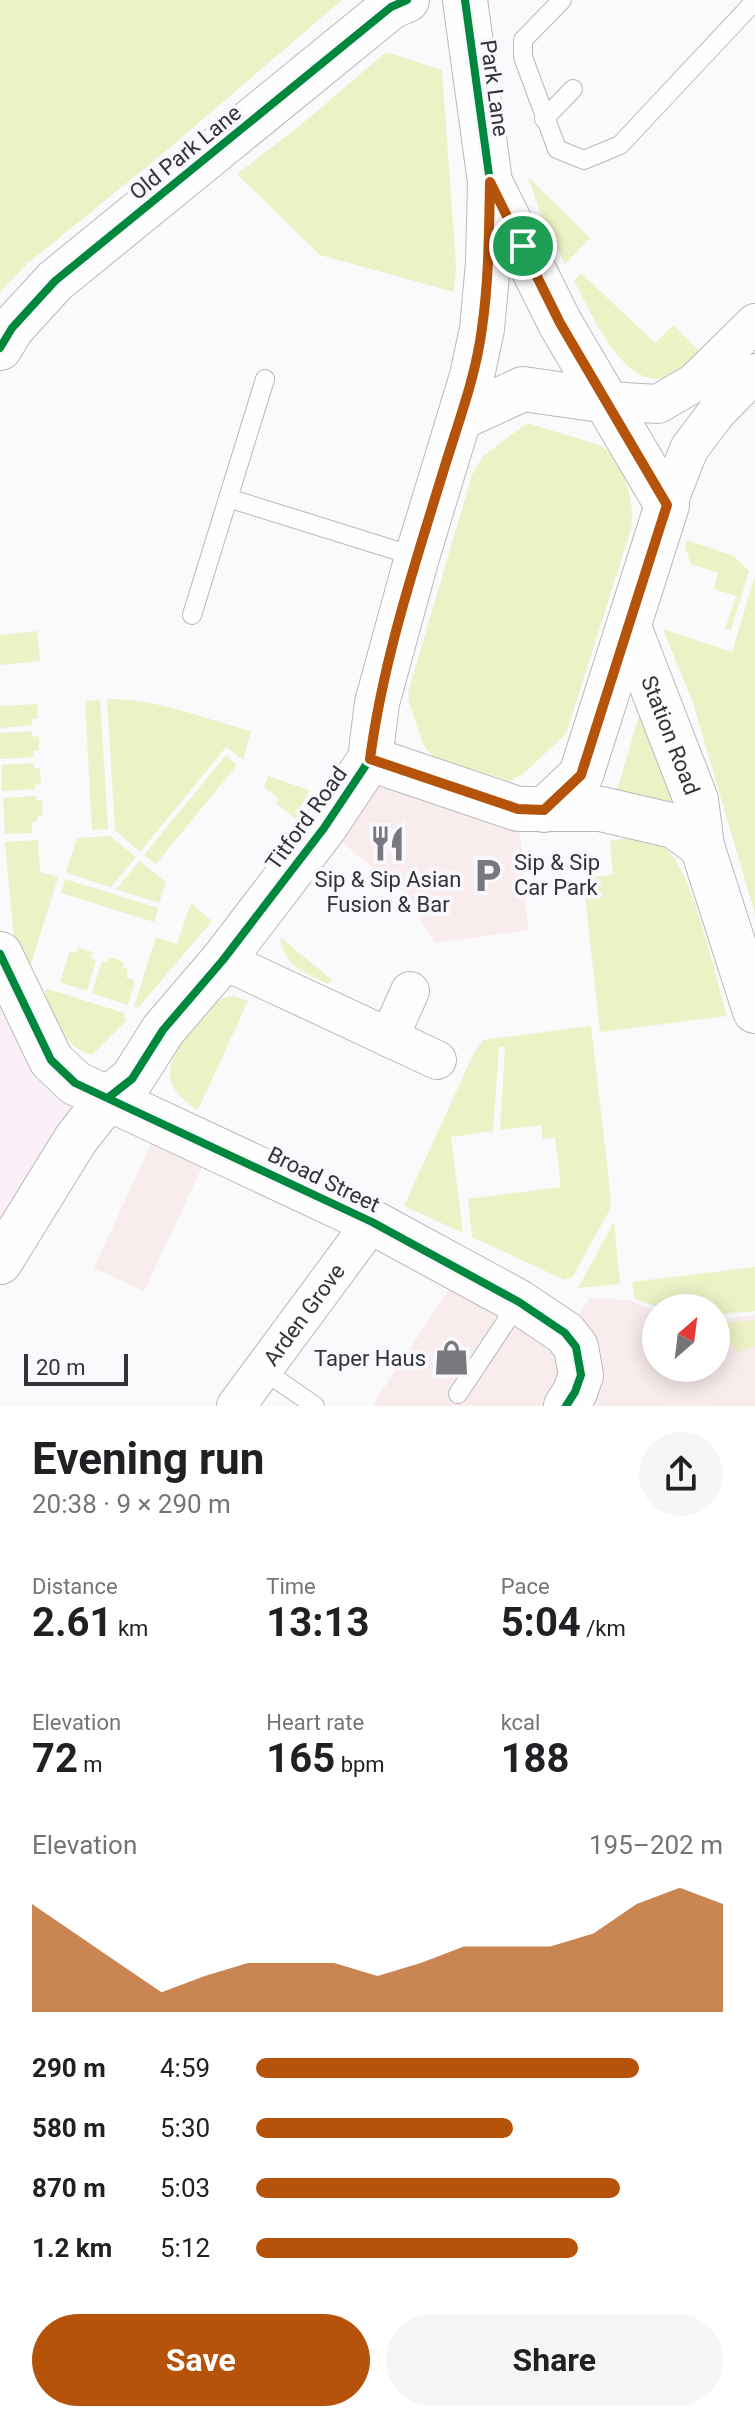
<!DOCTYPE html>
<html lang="en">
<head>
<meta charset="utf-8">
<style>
	body { margin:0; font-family:Roboto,sans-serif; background:#f6f6f6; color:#202124; height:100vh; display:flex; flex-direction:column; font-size:30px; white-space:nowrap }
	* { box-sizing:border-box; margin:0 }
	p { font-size:26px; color:#757577 }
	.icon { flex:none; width:44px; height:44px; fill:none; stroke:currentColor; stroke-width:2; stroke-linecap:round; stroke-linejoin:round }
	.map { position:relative; height:1406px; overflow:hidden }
	.side { display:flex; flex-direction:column; background:#fff; flex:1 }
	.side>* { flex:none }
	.needle { width:52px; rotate:28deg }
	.fabs { position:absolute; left:642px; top:1294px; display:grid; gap:16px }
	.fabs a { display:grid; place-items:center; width:88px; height:88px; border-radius:50%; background:#fff; box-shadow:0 4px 20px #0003; font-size:40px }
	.scale { position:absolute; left:24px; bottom:20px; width:104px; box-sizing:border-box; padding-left:8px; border:4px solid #33333a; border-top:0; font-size:22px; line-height:28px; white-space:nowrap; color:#33333a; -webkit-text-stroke:6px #f9f8fc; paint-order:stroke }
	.pin { position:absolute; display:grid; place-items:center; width:68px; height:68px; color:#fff; margin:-34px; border:4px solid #fff; border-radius:50%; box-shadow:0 2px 8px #0007 }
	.round { display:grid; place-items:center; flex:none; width:84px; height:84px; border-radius:42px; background:#f6f6f6 }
	.headline { display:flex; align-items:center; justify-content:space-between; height:136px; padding:0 32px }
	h1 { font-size:44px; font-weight:700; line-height:60px }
	.stats { display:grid; grid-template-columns:repeat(3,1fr); gap:12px; height:136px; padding:8px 32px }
	.stats div { display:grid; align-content:center }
	.stats b { font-size:40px; font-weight:700 }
	.stats small { font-size:22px; font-weight:400 }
	.stats p { font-size:22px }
	.chart { height:224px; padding:16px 32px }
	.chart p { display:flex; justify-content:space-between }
	.chart svg { width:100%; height:144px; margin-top:8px; fill:#b45309; opacity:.7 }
	.primary-button { display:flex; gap:16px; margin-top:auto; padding:16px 32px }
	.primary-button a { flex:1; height:92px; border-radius:48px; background:#b45309; color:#fff; font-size:32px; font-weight:700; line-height:92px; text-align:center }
	.primary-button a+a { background:#f6f6f6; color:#202124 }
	ul { padding:0 32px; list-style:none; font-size:26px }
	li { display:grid; grid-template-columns:128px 96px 1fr; align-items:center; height:60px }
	li i { height:20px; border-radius:10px; background:#b45309 }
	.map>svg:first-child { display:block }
	.commercial { fill:#f9eced }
	.education { fill:#fcf0f8 }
	.green { fill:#edf1c6 }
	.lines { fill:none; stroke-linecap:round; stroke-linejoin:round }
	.service-casing { stroke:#b9b8bc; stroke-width:20 }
	.minor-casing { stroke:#b9b8bc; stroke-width:40 }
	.tertiary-casing { stroke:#b9b8bc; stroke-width:46 }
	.secondary-casing { stroke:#b9b8bc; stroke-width:46 }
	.service { stroke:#fefefe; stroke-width:18 }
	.minor { stroke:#fefefe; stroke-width:38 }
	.tertiary { stroke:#fefefe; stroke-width:44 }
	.secondary { stroke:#fefefe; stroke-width:44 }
	.cycleway-casing { stroke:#f9f8fc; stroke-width:13 }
	.cycleway { stroke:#00873e; stroke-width:8 }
	.route-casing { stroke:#fff; stroke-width:16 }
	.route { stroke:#b45309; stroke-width:10 }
	.labels { text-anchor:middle; stroke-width:8; stroke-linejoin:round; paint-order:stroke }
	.street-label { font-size:22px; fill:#33333a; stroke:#f9f8fc }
	.poi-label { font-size:22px; fill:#33333a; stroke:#f9f8fc; text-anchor:start }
</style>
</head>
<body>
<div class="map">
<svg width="755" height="1406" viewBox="0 0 755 1406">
	<rect width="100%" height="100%" fill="#faf9fb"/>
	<g class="commercial">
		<polygon points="370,759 518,809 528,930 435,943 406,894 324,828"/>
		<polygon points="161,1122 212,1146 144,1291 94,1268"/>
		<polygon points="462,1270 564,1333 590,1298 629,1300 656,1312 656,1368 716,1368 716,1320 755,1315 755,1406 372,1406"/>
	</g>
	<polygon class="education" points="0,954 51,1060 109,1097 0,1249"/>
	<g class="green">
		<polygon points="0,0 342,0 154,161 28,263 0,292"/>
		<polygon points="386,52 442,70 456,265 454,292 320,255 237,174 302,124"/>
		<polygon points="528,177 590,238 565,264 540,212"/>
		<path d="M581,273l74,70 18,-18 27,27c-10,10 -21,23 -36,26 -43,9 -73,-67 -90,-97z"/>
		<path d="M527,423l73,22c23,14 36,58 31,84l-65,205 -43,40 -14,7 -77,-25 -9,-12 -14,-42 -1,-9 6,-21 58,-197 11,-19z"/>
		<polygon points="686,540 734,556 749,571 731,630 725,629 736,596 714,589 718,573 691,564 685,547"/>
		<polygon points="755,576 755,914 693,703 663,629 732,652"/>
		<polygon points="37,631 40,661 0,665 0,635"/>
		<path d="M107,699c48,-1 98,20 144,32l-8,29 -17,-13 -86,105 -25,-22z"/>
		<polygon points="100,700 108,829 92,830 85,701"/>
		<polygon points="37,704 38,718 32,719 32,725 0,728 0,706"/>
		<polygon points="642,706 685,814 616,793"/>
		<polygon points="32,731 33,737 39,736 39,750 33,751 34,757 0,759 0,733"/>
		<polygon points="226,755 237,765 156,864 144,855"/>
		<polygon points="34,763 34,768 40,768 41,783 35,784 35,789 2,791 1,765"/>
		<polygon points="268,776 309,790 296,819 276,803 279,799 264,787"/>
		<polygon points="36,796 36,801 42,800 43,815 37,816 37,821 32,822 32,833 5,834 3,798"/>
		<polygon points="110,836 136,857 111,887 66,873 77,838"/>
		<path d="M627,838c12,1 26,2 36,9 29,18 53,133 64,169l-127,16 -17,-155 30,-2 -3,-34z"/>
		<polygon points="38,840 40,872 58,877 30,967 14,940 5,842"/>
		<polygon points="140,861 166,882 159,903 116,889"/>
		<polygon points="65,879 158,908 154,922 61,893"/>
		<polygon points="191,903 212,921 138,1008 134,1006 156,937 177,944"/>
		<path d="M280,937l52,43 -4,4c-26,-13 -43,-16 -48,-47z"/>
		<polygon points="78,948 93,952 91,958 96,960 87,991 60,982 70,951 76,953"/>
		<polygon points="109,957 124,962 123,968 128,969 126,977 135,981 128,1005 92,993 102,961 107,963"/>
		<path d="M48,989l76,24 2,8 -33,33c-22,2 -48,-44 -48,-64z"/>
		<path d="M234,996l14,5 -50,109c-44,-27 -29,-52 -4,-85 13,-15 19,-27 40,-29z"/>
		<polygon points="591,1026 611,1199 609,1211 573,1276 565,1280 472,1237 468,1199 561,1187 555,1137 543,1139 541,1125 500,1130 505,1047 499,1047 493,1131 451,1137 463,1233 404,1206 472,1057 483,1040"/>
		<polygon points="614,1222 620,1284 578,1288"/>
		<polygon points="755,1267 755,1311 716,1315 716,1308 662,1308 635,1299 632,1282"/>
		<polygon points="755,1320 755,1346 737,1353 727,1336 716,1337 716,1324"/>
	</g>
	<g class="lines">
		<defs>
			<g id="service">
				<polyline points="562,0 523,40 523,57 557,149 584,160 620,145 755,1"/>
				<polyline points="544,119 573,89"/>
				<polyline points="228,498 417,557"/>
				<polyline points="192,615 265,379"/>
				<polyline points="263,1370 315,1406"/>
				<polyline points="458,1394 519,1302"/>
			</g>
			<g id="minor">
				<polyline points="608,401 658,404 694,383 755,323"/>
				<polyline points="667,505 689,449 716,413 755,373"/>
				<polyline points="223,960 437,1060"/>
				<polyline points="389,1038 410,991"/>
				<path id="s1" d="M236,1406l136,-184"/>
			</g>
			<polyline id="tertiary" points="0,1262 76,1139 109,1097"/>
			<g id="secondary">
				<polyline points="465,0 490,182 560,323 667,505 581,775 544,810"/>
				<polyline points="0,348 12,328 55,281 391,7 407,0"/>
				<polyline points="460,418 523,389 608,401"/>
				<path id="s2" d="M629,627l67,173 6,46 53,165"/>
				<polyline points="370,759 518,809 601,809 674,826 702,846"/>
				<polyline points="0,954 51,1060 75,1083 372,1222 519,1302 565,1333 576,1347 581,1375 575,1392 566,1406"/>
				<polyline points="109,1097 132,1079 163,1030 223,960 324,828 370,759 377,703 417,557 472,376 482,329 488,263 490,182"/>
			</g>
		</defs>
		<use href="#service" class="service-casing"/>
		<use href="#minor" class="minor-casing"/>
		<use href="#tertiary" class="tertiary-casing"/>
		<use href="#secondary" class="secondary-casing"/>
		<use href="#service" class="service"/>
		<use href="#minor" class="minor"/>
		<use href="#tertiary" class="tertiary"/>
		<use href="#secondary" class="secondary"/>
		<defs>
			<g id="cycleway">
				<polyline points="0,348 12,328 55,281 391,7 407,0"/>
				<polyline points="0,954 51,1060 75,1083 372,1222 519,1302 565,1333 576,1347 581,1375 575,1392 566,1406"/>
				<polyline points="109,1097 132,1079 163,1030 223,960 324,828 370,759 377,703 417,557 472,376 482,329 488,263 490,182 465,0"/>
			</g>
		</defs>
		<use href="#cycleway" class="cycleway-casing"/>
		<use href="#cycleway" class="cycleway"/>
	</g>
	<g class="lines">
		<defs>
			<path id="route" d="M490,182l70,141 107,182 -86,270 -37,35 -26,-1 -148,-50c13,-99 45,-195 74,-290 14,-46 32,-93 38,-141 7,-48 7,-98 8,-146z"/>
		</defs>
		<use href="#route" class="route-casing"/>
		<use href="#route" class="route"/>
	</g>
	<defs>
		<symbol id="restaurant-bare" viewBox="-9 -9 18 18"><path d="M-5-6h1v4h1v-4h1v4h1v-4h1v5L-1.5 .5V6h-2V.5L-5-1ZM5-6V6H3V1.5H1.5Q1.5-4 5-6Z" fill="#79787e" stroke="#f9f8fc" stroke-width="2.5" paint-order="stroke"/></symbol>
		<symbol id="parking-bare" viewBox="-9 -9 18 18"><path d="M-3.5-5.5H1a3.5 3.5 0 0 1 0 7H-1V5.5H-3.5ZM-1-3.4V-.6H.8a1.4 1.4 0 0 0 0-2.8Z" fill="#79787e" stroke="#f9f8fc" stroke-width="2.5" paint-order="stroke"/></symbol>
		<symbol id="shop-bare" viewBox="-9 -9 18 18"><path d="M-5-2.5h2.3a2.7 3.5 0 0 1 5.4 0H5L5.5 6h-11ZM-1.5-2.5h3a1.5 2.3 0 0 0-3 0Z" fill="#79787e" stroke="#f9f8fc" stroke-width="2.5" paint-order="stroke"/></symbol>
	</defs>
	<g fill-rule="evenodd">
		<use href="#restaurant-bare" x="362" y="818" width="51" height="51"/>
		<use href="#parking-bare" x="462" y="850" width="51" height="51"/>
		<use href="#shop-bare" x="426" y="1332" width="51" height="51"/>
	</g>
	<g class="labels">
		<g class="street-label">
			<text transform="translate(495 88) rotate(82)" y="8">Park Lane</text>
			<text transform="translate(185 152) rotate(-39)" y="8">Old Park Lane</text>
			<text dy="8" stroke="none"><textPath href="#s2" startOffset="116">Station Road</textPath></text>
			<text transform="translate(306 818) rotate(-54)" y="8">Titford Road</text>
			<text transform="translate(324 1179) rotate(26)" y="8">Broad Street</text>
			<text dy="8" stroke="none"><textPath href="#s1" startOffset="114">Arden Grove</textPath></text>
		</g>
		<g class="poi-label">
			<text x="514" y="870">Sip &amp; Sip<tspan x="514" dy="25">Car Park</tspan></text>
			<text x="388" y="887" text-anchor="middle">Sip &amp; Sip Asian<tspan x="388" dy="25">Fusion &amp; Bar</tspan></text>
			<text x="426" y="1366" text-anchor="end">Taper Haus</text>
		</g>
	</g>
</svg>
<div class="fabs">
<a><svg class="needle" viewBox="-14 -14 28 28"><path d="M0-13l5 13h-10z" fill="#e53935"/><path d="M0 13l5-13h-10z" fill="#757577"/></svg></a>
</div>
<div class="scale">20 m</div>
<div class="pin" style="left:523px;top:246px;background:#1e9e55"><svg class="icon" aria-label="arrive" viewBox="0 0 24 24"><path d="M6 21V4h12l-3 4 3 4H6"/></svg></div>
</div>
<section class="side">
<div class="headline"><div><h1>Evening run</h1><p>20:38 · 9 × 290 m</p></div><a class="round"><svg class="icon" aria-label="share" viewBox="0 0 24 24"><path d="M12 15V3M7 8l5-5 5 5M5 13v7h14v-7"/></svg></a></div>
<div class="stats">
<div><p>Distance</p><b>2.61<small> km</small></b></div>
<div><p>Time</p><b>13:13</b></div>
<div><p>Pace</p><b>5:04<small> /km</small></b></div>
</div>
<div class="stats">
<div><p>Elevation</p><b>72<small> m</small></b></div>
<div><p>Heart rate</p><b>165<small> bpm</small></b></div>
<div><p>kcal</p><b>188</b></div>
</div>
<div class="chart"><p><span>Elevation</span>195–202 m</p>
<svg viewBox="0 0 160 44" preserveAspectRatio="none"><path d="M0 44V11L10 20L20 29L30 38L40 33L50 29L60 29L70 29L80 33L90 29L100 24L110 24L120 24L130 20L140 11L150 6L160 11V44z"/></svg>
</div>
<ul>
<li><b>290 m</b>4:59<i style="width:82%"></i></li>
<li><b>580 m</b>5:30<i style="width:55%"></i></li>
<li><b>870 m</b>5:03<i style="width:78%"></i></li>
<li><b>1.2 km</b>5:12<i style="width:69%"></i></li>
</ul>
<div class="primary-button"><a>Save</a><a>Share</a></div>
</section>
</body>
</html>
